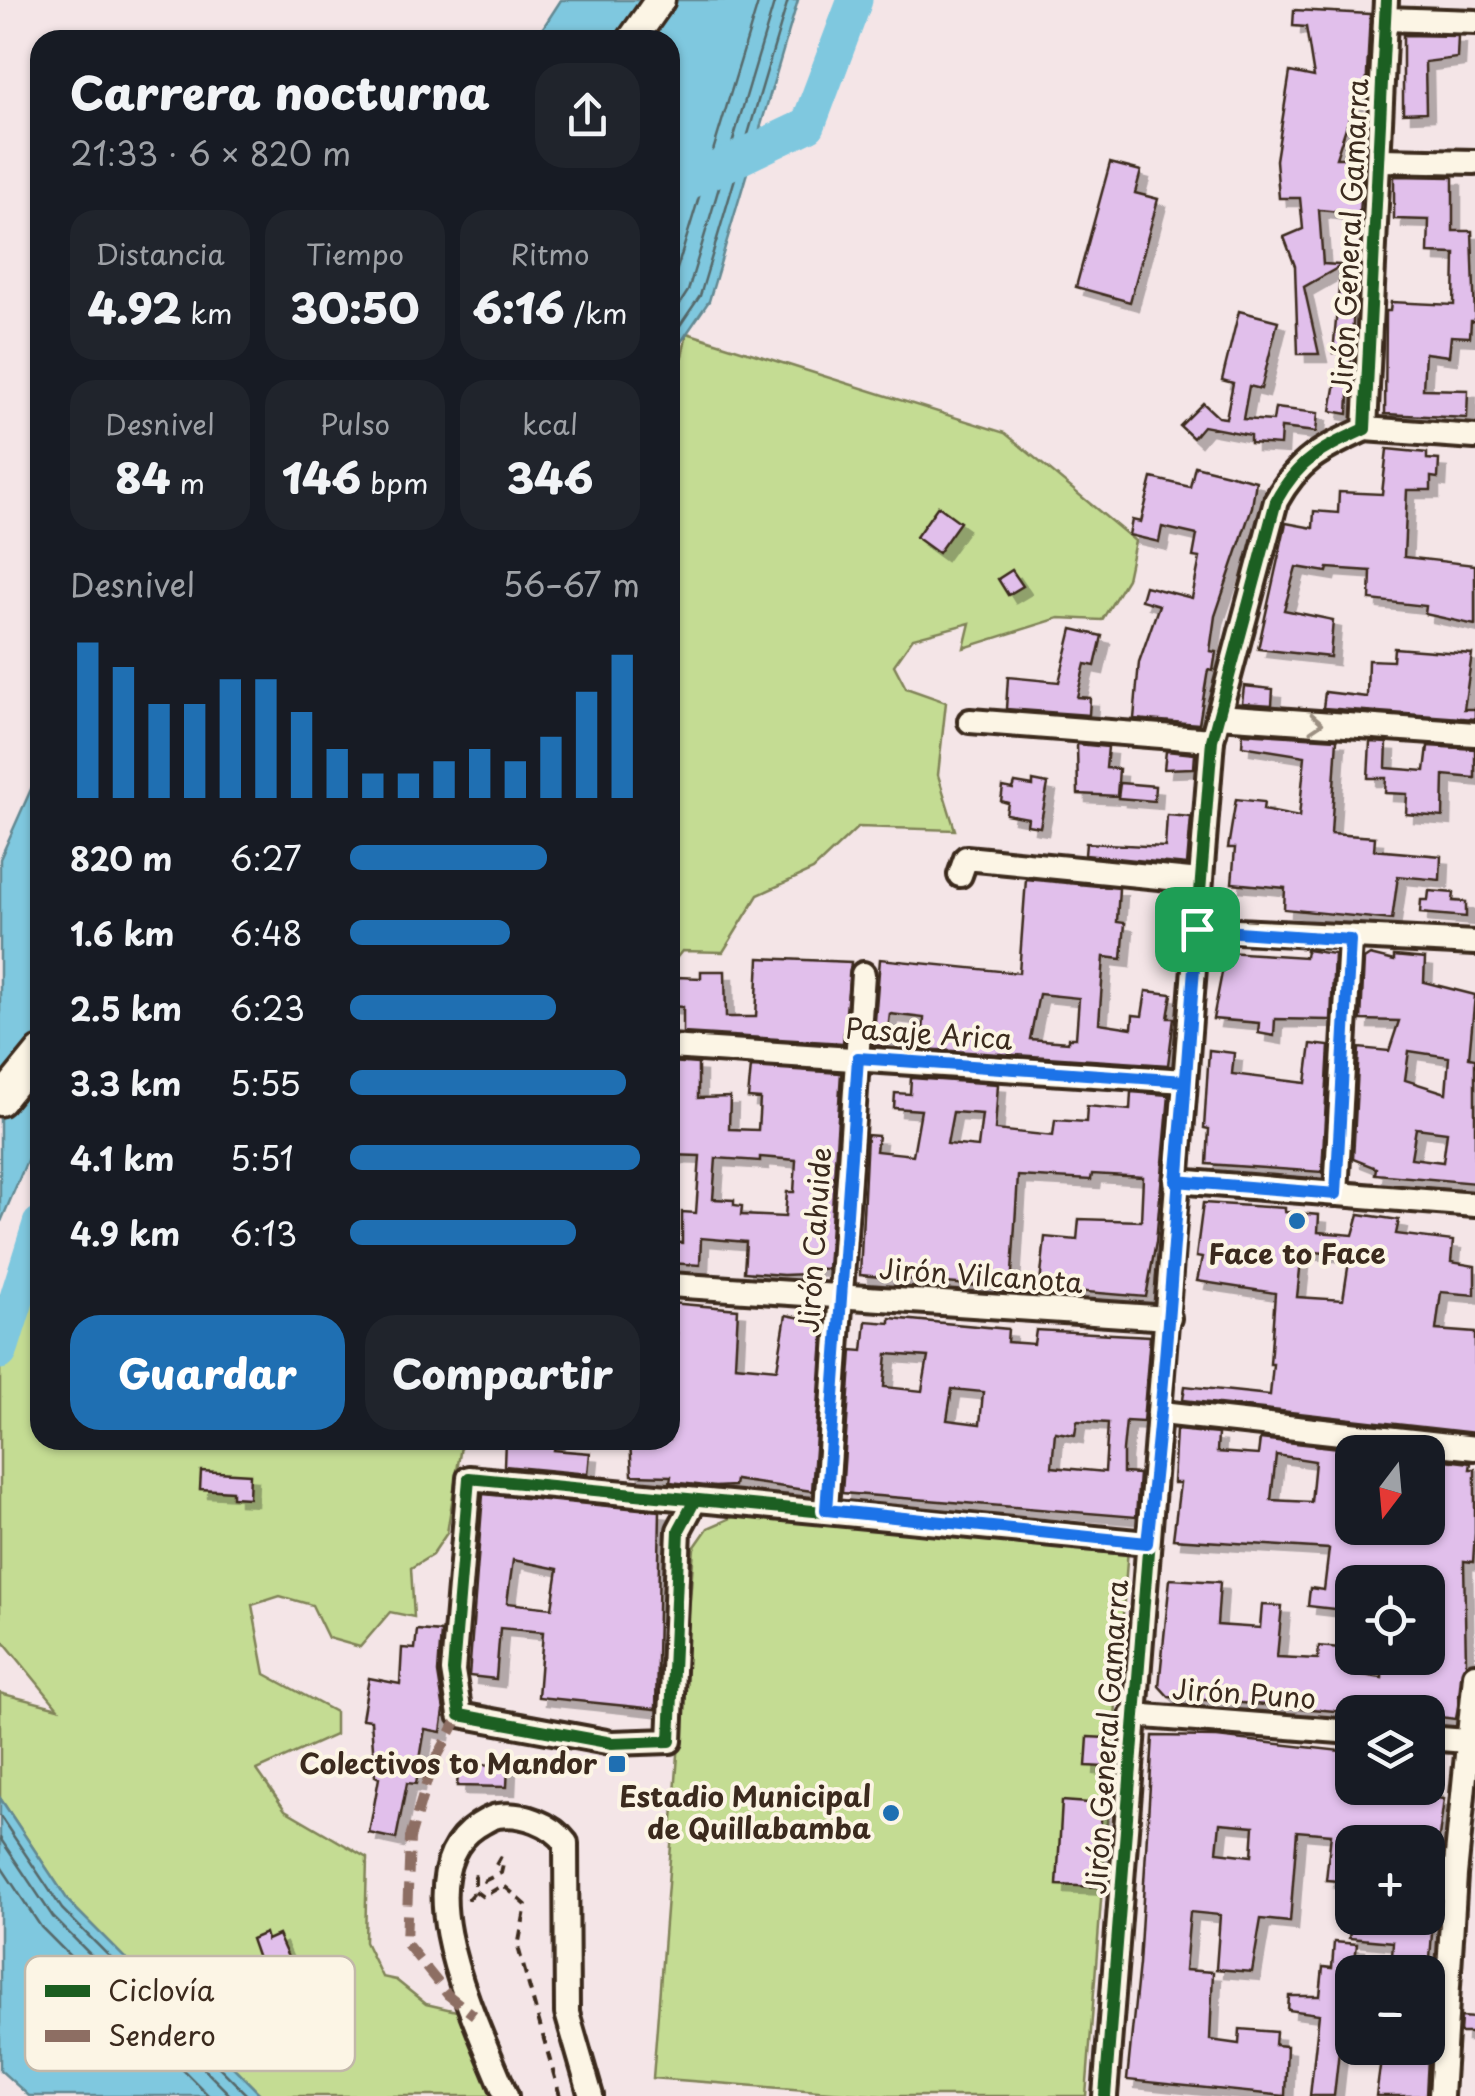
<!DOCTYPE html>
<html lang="es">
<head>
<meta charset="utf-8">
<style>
	body { margin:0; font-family:"Playpen Sans",sans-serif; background:#20242c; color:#f1f3f6; height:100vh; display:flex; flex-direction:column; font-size:38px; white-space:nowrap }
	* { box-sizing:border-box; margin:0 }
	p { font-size:32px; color:#9ea1a6 }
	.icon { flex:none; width:55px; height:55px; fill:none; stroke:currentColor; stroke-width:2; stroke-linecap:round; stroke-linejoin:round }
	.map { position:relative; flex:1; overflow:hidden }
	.panel { position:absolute; left:30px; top:30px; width:650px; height:1420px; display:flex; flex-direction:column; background:#171b24; border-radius:30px; box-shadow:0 2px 8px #0004 }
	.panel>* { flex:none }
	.needle { width:65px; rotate:196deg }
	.controls { position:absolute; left:1335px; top:1435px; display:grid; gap:20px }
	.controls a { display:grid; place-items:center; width:110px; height:110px; border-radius:20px; background:#171b24; box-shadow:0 2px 8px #0004; font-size:50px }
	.pin { position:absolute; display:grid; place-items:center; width:85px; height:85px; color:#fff; margin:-42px; border-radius:20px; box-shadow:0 5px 15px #0006 }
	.round { display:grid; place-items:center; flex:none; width:105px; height:105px; border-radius:30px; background:#20242c }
	.headline { display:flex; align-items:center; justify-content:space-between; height:170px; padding:0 40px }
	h1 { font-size:45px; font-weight:800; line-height:75px }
	.metrics { display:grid; grid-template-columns:repeat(3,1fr); gap:15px; height:170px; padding:10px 40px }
	.metrics div { display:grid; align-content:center; border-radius:25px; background:#20242c; text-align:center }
	.metrics b { font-size:42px; font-weight:800 }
	.metrics small { font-size:28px; font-weight:400 }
	.metrics p { font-size:28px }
	.chart { height:280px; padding:20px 40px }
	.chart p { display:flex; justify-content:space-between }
	.chart svg { width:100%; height:180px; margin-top:10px; stroke:#1f6fb2; stroke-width:6 }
	.button { display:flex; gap:20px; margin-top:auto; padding:20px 40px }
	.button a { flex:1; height:115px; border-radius:30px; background:#1f6fb2; color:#fff; font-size:40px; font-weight:800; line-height:115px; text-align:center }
	.button a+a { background:#20242c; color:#f1f3f6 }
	ul { padding:0 40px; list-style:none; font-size:32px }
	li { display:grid; grid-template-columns:160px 120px 1fr; align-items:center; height:75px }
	li i { height:25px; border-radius:12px; background:#1f6fb2 }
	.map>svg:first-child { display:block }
	.green { fill:#c4dc93; stroke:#808358; stroke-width:2.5 }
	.water { fill:#7fc8df; stroke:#648992; stroke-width:2.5 }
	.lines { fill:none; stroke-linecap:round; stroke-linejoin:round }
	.shore { stroke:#56696b; stroke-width:2.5 }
	.river { stroke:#7fc8df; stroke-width:35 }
	.building { fill:#e1bfeb; stroke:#3b2a1e; stroke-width:2.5; fill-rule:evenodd; filter:url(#shadow) }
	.minor-casing { stroke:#3b2a1e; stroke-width:30 }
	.major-casing { stroke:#3b2a1e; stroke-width:35 }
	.path { stroke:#3b2a1e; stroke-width:4; stroke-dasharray:10 8; stroke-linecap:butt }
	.minor { stroke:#fcf5e5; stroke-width:22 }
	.major { stroke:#fcf5e5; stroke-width:28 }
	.quiet { stroke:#8d6e63; stroke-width:10; stroke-dasharray:20 10; stroke-linecap:butt }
	.cycleway-casing { stroke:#fcf5e5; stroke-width:19 }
	.cycleway { stroke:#1b5e20; stroke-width:12 }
	.oneway { stroke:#9c9082 }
	.route-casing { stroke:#fff; stroke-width:20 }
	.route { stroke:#1a73e8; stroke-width:12 }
	.poi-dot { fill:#1f6fb2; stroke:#fcf5e5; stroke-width:4 }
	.labels { text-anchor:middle; stroke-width:8; stroke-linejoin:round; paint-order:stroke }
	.street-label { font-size:28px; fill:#3b2a1e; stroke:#fcf5e5 }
	.poi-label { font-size:28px; font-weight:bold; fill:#3b2a1e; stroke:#fcf5e5; text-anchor:end }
	.key { fill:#fcf5e5; stroke:#c2b8a9; stroke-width:2.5 }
	.key-label { font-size:28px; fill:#3b2a1e }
</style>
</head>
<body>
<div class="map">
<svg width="1475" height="2096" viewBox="0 0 1475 2096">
	<defs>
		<filter id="shadow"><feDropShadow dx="8" dy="8" stdDeviation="0" flood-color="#0004"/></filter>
	</defs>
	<rect width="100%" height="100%" fill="#f4e5e7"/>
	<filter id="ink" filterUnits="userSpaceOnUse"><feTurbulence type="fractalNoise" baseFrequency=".01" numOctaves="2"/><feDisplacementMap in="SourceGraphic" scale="20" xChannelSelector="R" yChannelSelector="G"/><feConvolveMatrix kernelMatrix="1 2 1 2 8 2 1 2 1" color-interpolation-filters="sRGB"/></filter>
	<g filter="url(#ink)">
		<g class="green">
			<polygon points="687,333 1005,433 1135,541 1127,579 1102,620 1059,618 964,648 970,623 913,638 894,665 906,688 946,702 938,775 955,830 858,827 813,870 758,895 723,952 682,951 670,966 670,412"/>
			<polygon points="40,1286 40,1440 462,1440 447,1533 432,1555 411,1568 414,1617 390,1612 360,1647 328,1638 312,1605 280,1596 252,1605 265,1674 335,1712 335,1735 257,1770 285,1810 367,1858 365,1942 382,1977 396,1980 426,2004 474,2015 506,2096 262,2096 69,1902 0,1798 0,1693 58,1708 0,1637 0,1295"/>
			<polygon points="733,1517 1128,1548 1086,2096 883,2096 653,2078 694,1548 708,1528"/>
		</g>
		<g class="water">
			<polygon points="561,0 798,0 709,301 670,358 670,40 535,40"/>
			<polygon points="40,769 40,1130 0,1224 0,859"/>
			<polygon points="0,1798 69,1902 262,2096 29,2096 0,2070"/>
		</g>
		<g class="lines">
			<g class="shore">
				<polyline points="670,292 759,0"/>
				<polyline points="670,319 688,291 775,0"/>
				<polyline points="670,340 700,296 788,0"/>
				<polyline points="0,1816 62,1909 248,2096"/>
				<polyline points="0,1838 53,1917 231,2096"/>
				<polyline points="0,1865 41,1927 209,2096"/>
			</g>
			<g class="river">
				<polyline points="670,191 808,125 855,0"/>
				<polyline points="0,1352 40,1224"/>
			</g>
		</g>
		<g class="building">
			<polygon points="1294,10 1370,14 1366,94 1357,94 1336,158 1363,158 1359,214 1319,210 1323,264 1356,266 1348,414 1331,411 1341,353 1333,353 1341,266 1304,287 1319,354 1298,354 1295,266 1284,237 1303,229 1300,198 1279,198 1276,160 1290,72 1314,77 1306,27 1293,26"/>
			<polygon points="1403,35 1458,36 1457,58 1425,62 1426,112 1403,113"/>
			<polygon points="1110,163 1141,171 1135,193 1158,199 1130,302 1076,287"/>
			<polygon points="1394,176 1453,177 1453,231 1472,231 1475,321 1471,321 1470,337 1451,336 1449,356 1425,353 1423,389 1468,390 1467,418 1385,414 1386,311 1390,311 1391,302 1454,305 1455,254 1428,253 1429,220 1394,219"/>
			<polygon points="1239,311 1278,321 1261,389 1249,386 1243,419 1273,421 1275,408 1318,413 1316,432 1281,428 1280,445 1250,443 1250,435 1203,426 1193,438 1180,426 1203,403 1218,417 1226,418 1233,383 1222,380"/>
			<polygon points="1387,449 1427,453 1427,459 1439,460 1438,478 1431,477 1431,490 1407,490 1404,557 1475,565 1475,625 1425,614 1426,606 1370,600 1371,571 1328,568 1327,572 1296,567 1284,610 1333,620 1330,657 1258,649 1286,523 1313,528 1314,511 1338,513 1339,492 1382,494"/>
			<polygon points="1195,466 1256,481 1252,507 1215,616 1210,651 1216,652 1213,671 1208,670 1199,724 1134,719 1139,662 1159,605 1141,600 1145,586 1192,598 1200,558 1193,557 1197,535 1162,527 1159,542 1129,535 1132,520 1141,522 1152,478 1190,487"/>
			<polygon points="938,506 960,522 938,553 916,537"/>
			<polygon points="1012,570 1023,586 1008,595 998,579"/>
			<polygon points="1072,629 1102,636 1095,666 1085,664 1077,697 1090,698 1089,715 1006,709 1008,677 1059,682"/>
			<polygon points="1394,648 1472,654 1464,709 1475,709 1475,719 1323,708 1325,692 1367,697 1368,660 1393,661"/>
			<polygon points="1244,686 1273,689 1272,705 1242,703"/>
			<polygon points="1243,733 1337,739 1331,834 1375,837 1374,850 1441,856 1440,880 1398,876 1392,920 1284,909 1285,888 1232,883 1235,848 1228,848 1236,799 1264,802 1263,810 1299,817 1305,756 1242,746"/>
			<polygon points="1370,742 1387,743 1386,768 1425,771 1428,746 1475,749 1475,778 1444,775 1443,817 1406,814 1407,794 1385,793 1386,778 1368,778"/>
			<polygon points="1077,744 1108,747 1106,768 1119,769 1117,796 1078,794"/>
			<polygon points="1166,751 1195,754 1194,768 1164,769"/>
			<polygon points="1033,781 1048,784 1040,827 1027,825 1028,818 1006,814 1008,803 1001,801 1003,787 1013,789 1015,783 1033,786"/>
			<polygon points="1120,783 1155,786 1154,801 1118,798"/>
			<polygon points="1167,815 1191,817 1187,865 1085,855 1086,843 1165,847"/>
			<path d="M1026,879l93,9 -2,34 8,1 -3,36 -18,-2 -5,66 33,5 1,-13 9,1 4,-25 26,3 -4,24h6l-6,47 -246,-16 2,-31 -34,-4 -4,32 -13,-1 7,-86 139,14zM1039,994l40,4 -3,40h-8v4l-38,-3z"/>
			<polygon points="1429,891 1454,893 1453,901 1466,902 1466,917 1420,913 1421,900 1428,900"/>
			<polygon points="1306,950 1334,954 1331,1020 1275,1019 1274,1036 1258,1033 1259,1023 1213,1019 1226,952 1305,957"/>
			<path d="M1370,955l24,6v-5l31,3 -1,23 51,13 -6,63 6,1v124l-100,-9 1,-6 -23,-9 6,-111 30,3 10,-30 -38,-1 3,-61zM1409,1051l40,6 -3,36 -41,-13zM1416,1128l31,4 -4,30 -32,-4z"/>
			<polygon points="759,958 851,962 843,1043 683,1033 683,1007 670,1006 671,983 676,983 677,977 701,978 701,971 725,971 726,1017 756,1017"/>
			<polygon points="1311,1044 1329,1046 1322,1172 1207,1164 1209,1129 1204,1128 1209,1050 1234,1053 1232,1074 1306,1083"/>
			<path d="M670,1062l28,2v34l32,-1 -1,32 29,1 2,-31 -12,-1 3,-31 90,6 -13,196 -21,-1v6l-24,1 -39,-3 2,-30 -45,-4 -1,27 -30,-2v-21l12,1v-31l14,1 4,-57 -30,-1zM760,1157l36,3 -2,32h-7l-2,25 -44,-2 1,-9 -8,-1v-5l-21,-1 3,-41 44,3z"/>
			<path d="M911,1078l87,6 -3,46 58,6 2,-16 31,2 1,-16 43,4 1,-18 38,3 -13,147 -10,55 -71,-6 -13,5 -23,-2 6,-57 32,3 2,-21 62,2 2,-44 -51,-3 -1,6 -73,-4 -7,113 -151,-14 7,-140 11,1 -2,15 37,4 8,-45 -27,-2 1,-15 15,1zM953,1112l29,2 -4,33 -31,-3z"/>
			<path d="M1203,1203l82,5v4l34,3 -1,17 35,3 6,-21 40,6 -3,14 57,7 -2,21 24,4v29l-34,-3 -5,38 39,3v100l-292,-33 2,-14 85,9 3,-31h-3l5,-71 -78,-12 5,-23 -6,-1zM1302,1251l48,4 -7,45 -46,-3z"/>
			<polygon points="670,1303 738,1309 735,1365 777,1369 786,1315 807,1319 809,1309 825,1311 812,1491 735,1480 734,1486 715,1487 670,1482 671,1476 632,1475 630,1440 670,1440 677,1333 670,1333"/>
			<path d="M890,1318l118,11 -1,13 27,2 2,-14 114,6 -7,86 -17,-1 -3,30v22l16,1 -3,43 -294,-24 10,-143 11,1 3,-30 24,2zM887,1354l41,3 -6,34 -38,-4zM952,1389l31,3 -3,32 -33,-4zM1077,1421l31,2 -3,49 -53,-5 3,-35 20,3z"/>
			<path d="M1176,1430l42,4 -1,18 41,3 2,-16 115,13h-23v76h76v-70l43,5 -1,6h5v64l-2,29 -9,-1 2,102 -10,56 -24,-3 1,-4h-86l-178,-15 -10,-11 11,-107 50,3 -3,43 43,3 2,-23 20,1 -5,51 41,2 1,-13 32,3 -2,24 33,5 1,-20h45v-76h-76v29l-44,-5 2,-18 14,2 5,-41 -156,-10 7,-56h-7zM1276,1455l39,6 -4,41 -40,-2z"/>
			<polygon points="505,1440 556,1440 554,1450 590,1453 588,1474 504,1466"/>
			<polygon points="201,1471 250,1474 249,1498 232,1497 232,1491 200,1489"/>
			<path d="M483,1494l177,17 -4,198 -118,-12 5,-65 -43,-4 -4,51 -27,-3zM513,1560l45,9 -6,39 -45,-5z"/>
			<polygon points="417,1630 441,1632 438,1673 444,1711 441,1732 425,1729 416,1784 407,1783 396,1839 369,1833 379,1778 375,1776 371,1720 362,1719 369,1678 400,1684 402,1648 415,1649"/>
			<path d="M1153,1736l64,1 133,15 -3,32 5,4h83l-1,10 10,1 -6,46 -86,-3v40l-26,-2 5,-46 -34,-3 -7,91 -29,-3 -9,53 -36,-3 4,-54 -30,-3 -5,58 28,2 -3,68 29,4 1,-15 36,3 -1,13 12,1 -2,50 -158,-16 12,-116zM1220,1823l34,3 -2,30 -35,-4z"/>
			<polygon points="1088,1737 1106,1738 1104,1767 1086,1766"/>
			<polygon points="459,1764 508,1765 507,1787 457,1786"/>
			<polygon points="1062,1801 1102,1804 1097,1887 1057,1885"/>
			<polygon points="1352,1918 1433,1920 1429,1972 1391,1971 1393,1942 1349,1938"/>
			<polygon points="265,1933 267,1940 278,1935 291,1964 264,1976 251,1939"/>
			<polygon points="1334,1942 1357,1944 1352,1987 1346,1987 1334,2096 1310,2096 1319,2014 1288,2010 1289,1996 1320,1996 1323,1967 1332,1968"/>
			<polygon points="1461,2017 1475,2018 1475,2033 1460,2033"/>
			<polygon points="1382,2052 1428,2058 1426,2096 1376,2096"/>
		</g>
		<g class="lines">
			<defs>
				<g id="minor">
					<polyline points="1385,19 1475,22"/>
					<polyline points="1382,160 1475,162"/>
					<polyline points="1365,429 1475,437"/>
					<polyline points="1218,716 1475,734"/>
					<polyline points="970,721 1212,740"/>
					<polyline points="960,875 966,858 1200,881"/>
					<polyline points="1197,929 1475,943"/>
					<polyline points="670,1047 1185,1081"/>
					<polyline points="1176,1181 1475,1205"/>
					<polyline points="1336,1194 1350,940"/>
					<polyline points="670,1285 1169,1318"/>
					<polyline points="1162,1413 1475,1448"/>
					<polyline points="695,1500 679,1530 670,1741 612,1743 460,1715 453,1671 469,1478 1147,1543"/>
					<polyline points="826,1509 863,974"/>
					<polyline points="1132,1715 1352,1732"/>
					<polyline points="1428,1738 1466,1741"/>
					<path d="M506,2096c-25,-65 -106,-220 -29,-270 7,-4 13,-9 21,-10 23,-4 54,8 68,27l1,170 24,83"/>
					<path d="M1105,2096l107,-1356 64,-239c23,-42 46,-52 89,-72l21,-429"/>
					<polyline points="1441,2096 1455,1875 1475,1675"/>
				</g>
				<g id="major">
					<polyline points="632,40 660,0"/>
					<polyline points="0,1101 40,1052"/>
				</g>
			</defs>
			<use href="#minor" class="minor-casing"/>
			<use href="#major" class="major-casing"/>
			<g class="path">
				<polyline points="475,1891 483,1897 503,1885 526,1905 518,1947 560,2096"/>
				<polyline points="467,1900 475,1891 475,1876 484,1881 501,1873 504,1860 500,1858 496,1865"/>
			</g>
			<use href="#minor" class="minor"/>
			<use href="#major" class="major"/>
			<polyline class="quiet" points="460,1715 431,1768 410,1838 406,1943 448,1995 474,2015"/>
			<defs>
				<g id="cycleway">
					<polyline points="695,1500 679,1530 670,1741 612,1743 460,1715 453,1671 469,1478 1147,1543"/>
					<path d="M1105,2096l107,-1356 64,-239c23,-42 46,-52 89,-72l21,-429"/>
				</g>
			</defs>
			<use href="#cycleway" class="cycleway-casing"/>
			<use href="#cycleway" class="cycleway"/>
		</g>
		<defs><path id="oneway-chevron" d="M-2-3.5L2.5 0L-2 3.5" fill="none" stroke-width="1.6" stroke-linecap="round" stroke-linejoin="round" transform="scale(2.5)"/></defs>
		<use class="oneway" href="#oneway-chevron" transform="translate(1316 723) rotate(4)"/>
	</g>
	<g class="lines" filter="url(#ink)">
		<defs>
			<path id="route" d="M1197,929c-16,204 -27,410 -50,614l-321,-33 32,-452 327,23 -9,100 160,13 14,-254 -153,-11"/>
		</defs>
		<use href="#route" class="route-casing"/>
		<use href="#route" class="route"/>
	</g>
	<g class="poi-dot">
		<circle cx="1297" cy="1221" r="10"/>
		<rect x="607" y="1754" width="20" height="20" rx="5"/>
		<circle cx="891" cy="1813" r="10"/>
	</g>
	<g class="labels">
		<g class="street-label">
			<text transform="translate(1350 236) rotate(-87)" y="10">Jirón General Gamarra</text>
			<text transform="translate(929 1034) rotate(4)" y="10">Pasaje Arica</text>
			<text transform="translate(815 1240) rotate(-86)" y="10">Jirón Cahuide</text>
			<text transform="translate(981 1276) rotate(4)" y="10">Jirón Vilcanota</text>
			<text transform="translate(1244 1694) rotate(4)" y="10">Jirón Puno</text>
			<text transform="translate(1107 1737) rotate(-86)" y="10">Jirón General Gamarra</text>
		</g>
		<g class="poi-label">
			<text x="1297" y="1264" text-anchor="middle">Face to Face</text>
			<text x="597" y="1774">Colectivos to Mandor</text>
			<text x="871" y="1807">Estadio Municipal<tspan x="871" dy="32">de Quillabamba</tspan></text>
		</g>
	</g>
	<rect x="25" y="1956" width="330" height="115" rx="15" class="key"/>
	<rect x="45" y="1985" width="45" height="12" fill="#1b5e20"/>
	<rect x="45" y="2030" width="45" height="12" fill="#8d6e63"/>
	<g class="key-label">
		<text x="108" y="2001">Ciclovía</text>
		<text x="108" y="2046">Sendero</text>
	</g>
</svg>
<div class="controls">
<a><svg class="needle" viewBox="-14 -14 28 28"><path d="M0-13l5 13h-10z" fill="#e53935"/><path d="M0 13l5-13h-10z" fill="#9ea1a6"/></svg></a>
<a><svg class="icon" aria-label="locate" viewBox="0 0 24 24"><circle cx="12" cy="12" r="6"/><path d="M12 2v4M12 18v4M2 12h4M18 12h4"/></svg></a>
<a><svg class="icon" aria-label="layers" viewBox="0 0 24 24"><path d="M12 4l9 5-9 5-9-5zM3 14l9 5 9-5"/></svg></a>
<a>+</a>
<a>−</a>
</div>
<div class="pin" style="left:1197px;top:929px;background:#1e9e55"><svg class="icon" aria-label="arrive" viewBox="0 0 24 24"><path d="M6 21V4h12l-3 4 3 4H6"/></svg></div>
<section class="panel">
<div class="headline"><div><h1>Carrera nocturna</h1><p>21:33 · 6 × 820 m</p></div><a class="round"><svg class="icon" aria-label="share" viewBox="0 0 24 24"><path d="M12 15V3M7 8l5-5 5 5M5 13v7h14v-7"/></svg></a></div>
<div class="metrics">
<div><p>Distancia</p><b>4.92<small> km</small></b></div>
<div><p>Tiempo</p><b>30:50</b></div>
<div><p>Ritmo</p><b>6:16<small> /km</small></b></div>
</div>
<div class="metrics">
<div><p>Desnivel</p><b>84<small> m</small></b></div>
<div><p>Pulso</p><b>146<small> bpm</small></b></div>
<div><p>kcal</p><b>346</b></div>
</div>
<div class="chart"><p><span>Desnivel</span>56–67 m</p>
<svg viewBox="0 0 160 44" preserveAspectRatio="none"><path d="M5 44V6M15 44V12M25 44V21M35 44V21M45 44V15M55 44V15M65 44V23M75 44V32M85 44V38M95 44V38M105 44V35M115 44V32M125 44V35M135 44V29M145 44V18M155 44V9"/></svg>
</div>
<ul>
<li><b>820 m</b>6:27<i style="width:68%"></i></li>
<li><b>1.6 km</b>6:48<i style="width:55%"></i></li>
<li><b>2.5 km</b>6:23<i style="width:71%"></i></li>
<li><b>3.3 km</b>5:55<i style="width:95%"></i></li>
<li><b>4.1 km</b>5:51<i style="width:100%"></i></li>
<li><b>4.9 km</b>6:13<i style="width:78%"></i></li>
</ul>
<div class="button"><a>Guardar</a><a>Compartir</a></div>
</section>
</div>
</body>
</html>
